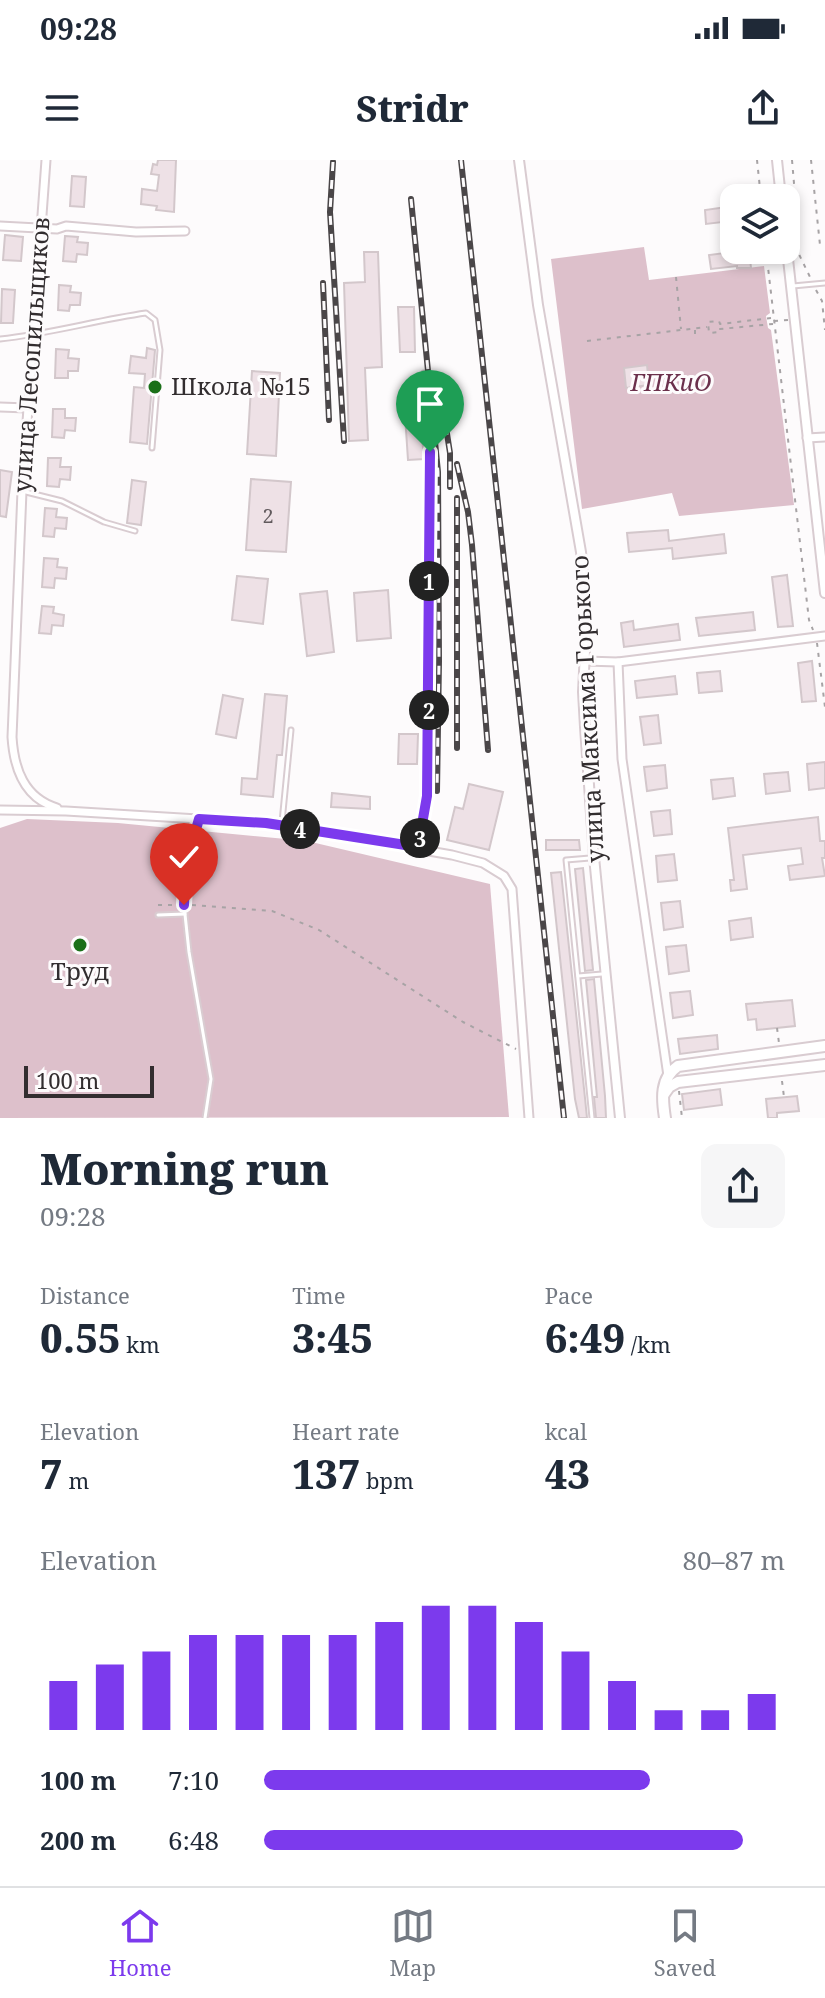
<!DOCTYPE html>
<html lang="en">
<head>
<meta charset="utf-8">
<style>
	body { margin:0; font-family:"Noto Serif",serif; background:#f6f6f7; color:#1f2937; height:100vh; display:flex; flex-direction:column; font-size:30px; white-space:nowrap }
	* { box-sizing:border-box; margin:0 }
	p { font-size:26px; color:#747a83 }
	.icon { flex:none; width:44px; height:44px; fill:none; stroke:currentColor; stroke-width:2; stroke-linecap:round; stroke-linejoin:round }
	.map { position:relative; height:958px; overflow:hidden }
	.drawer { display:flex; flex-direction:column; background:#fff; flex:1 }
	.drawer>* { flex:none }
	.buttons { position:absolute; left:720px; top:24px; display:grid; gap:16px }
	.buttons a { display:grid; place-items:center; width:80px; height:80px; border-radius:16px; background:#fff; box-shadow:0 4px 12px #0003; font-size:40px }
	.scale { position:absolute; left:24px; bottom:20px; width:130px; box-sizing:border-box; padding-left:8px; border:4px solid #322d2f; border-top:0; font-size:22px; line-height:28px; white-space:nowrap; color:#322d2f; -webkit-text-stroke:6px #fdfbfc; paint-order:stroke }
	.pin { position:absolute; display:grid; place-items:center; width:68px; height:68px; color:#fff; margin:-82px -34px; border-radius:50% 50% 50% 0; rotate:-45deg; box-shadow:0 0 8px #0007 }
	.pin .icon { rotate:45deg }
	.km { position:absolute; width:40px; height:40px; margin:-20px; border-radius:50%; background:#222; color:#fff; font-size:22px; line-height:40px; text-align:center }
	.round { display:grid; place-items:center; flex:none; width:84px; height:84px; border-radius:16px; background:#f6f6f7 }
	.summary { display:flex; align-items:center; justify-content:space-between; height:136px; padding:0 40px }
	h1 { font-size:44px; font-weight:800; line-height:60px }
	.figures { display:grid; grid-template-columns:repeat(3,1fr); gap:12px; height:136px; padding:8px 40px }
	.figures div { display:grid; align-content:center }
	.figures b { font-size:40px; font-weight:800 }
	.figures small { font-size:22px; font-weight:400 }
	.figures p { font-size:22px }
	.chart { height:224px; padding:16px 40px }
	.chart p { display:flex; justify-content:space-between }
	.chart svg { width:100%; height:144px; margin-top:8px; stroke:#7c3aed; stroke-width:6 }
	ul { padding:0 40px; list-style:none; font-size:26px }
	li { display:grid; grid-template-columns:128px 96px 1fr; align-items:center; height:60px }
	li i { height:20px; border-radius:10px; background:#7c3aed }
	.status { display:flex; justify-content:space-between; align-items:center; height:56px; padding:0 40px; background:#fff; direction:ltr }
	.status svg { height:22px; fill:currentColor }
	header { display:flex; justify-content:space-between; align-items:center; height:104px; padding:0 40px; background:#fff; font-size:36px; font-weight:800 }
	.dock { display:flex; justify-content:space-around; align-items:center; height:112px; border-top:2px solid #e0e1e3; background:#fff; font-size:22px; color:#747a83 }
	.dock a { display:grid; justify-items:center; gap:4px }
	.dock .current { color:#7c3aed }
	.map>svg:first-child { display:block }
	.green { fill:#ddc0cb }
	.building { fill:#eee1e6; stroke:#d3c7cb; stroke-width:2 }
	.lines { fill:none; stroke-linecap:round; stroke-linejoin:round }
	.service-casing { stroke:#d9ccd1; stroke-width:7 }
	.minor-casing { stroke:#d9ccd1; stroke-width:11 }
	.tertiary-casing { stroke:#d9ccd1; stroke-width:12 }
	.secondary-casing { stroke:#d9ccd1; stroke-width:14 }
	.path { stroke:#a7a3a5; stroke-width:2; stroke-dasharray:4 6; stroke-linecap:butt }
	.service { stroke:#fff; stroke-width:3 }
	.minor { stroke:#fff; stroke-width:7 }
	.tertiary { stroke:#fff; stroke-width:8 }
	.secondary { stroke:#fff; stroke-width:10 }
	.rail-casing { stroke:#4a4648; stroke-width:6 }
	.rail { stroke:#fdfbfc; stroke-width:3; stroke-dasharray:9; stroke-linecap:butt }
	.route-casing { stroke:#fff; stroke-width:16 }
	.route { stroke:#7c3aed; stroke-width:10 }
	.poi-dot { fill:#1b7019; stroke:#fdfbfc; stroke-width:3 }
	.labels { text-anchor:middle; stroke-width:6; stroke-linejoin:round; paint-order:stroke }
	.number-label { font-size:20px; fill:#615a5d }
	.street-label { font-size:24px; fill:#322d2f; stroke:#fdfbfc }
	.park-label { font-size:24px; font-style:italic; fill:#6b304c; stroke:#fdfbfc }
	.poi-label { font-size:24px; fill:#322d2f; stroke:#fdfbfc; text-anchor:start }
</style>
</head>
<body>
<div class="status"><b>09:28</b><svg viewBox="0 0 49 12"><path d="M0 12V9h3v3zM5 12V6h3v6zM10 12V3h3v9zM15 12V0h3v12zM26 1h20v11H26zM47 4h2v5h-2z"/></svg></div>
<header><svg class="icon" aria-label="menu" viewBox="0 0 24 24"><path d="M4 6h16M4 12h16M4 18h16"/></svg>Stridr<svg class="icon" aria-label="share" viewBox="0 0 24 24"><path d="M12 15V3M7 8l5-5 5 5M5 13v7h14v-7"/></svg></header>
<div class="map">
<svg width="825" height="958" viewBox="0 0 825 958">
	<rect width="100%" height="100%" fill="#fdfbfc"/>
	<g class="green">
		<polygon points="644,87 649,120 764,106 770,153 766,156 768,168 771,170 794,345 679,356 672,333 582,349 551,99"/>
		<polygon points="27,659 118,663 307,681 490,724 509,957 0,958 0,668"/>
	</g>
	<g class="building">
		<polygon points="158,0 176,0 174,52 156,50 157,46 141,44 142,29 157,31 159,15 151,14 153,4 157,5"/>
		<polygon points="72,16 86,17 84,47 70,46"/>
		<polygon points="734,46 734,90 749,90 751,108 737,108 737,106 711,109 709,95 725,93 722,62 706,64 705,50"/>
		<polygon points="5,75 23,77 21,101 3,100"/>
		<polygon points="65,76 78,77 77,82 88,83 87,95 77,94 76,102 63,101"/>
		<polygon points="364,92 378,92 382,207 365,208 368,280 349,281 344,123 365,122"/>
		<polygon points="59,125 71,126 70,132 81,133 80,145 70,145 69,151 58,150"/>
		<polygon points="2,129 15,130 13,163 1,163"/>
		<polygon points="398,147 414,147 415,192 400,192"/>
		<polygon points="147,188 155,190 147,284 130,282 134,227 144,228 145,214 129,213 131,196 146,198"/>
		<polygon points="56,189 69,190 68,198 79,199 78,211 68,211 68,218 55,218"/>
		<polygon points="647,205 649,225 626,228 624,208"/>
		<polygon points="252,211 280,213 276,296 247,294"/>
		<polygon points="53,249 65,249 65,258 76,258 75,271 65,270 64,278 52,277"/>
		<polygon points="420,254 424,299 408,300 405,255"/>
		<polygon points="48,298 61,298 60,307 71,307 70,320 60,319 59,327 47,326"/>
		<polygon points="0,310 12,312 6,357 0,356"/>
		<polygon points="251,319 291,322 286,392 246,390"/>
		<polygon points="132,320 146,322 141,365 127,363"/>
		<polygon points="45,348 57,349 56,357 67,358 66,369 55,368 54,377 43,376"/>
		<polygon points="668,370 669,381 724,374 726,393 673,399 672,388 629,392 627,373"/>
		<polygon points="44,398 58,399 57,407 67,408 66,419 55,418 54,428 42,427"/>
		<polygon points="787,415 793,466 778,467 772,417"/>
		<polygon points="237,416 268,419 263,464 232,460"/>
		<polygon points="388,430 391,478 357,481 354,433"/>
		<polygon points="327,431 334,492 307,496 300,434"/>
		<polygon points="42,446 54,447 53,453 64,455 63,466 52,465 51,474 39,473"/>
		<polygon points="753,452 755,470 699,476 696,458"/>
		<polygon points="633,461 634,470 678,464 680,480 624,487 621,463"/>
		<polygon points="812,501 816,541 802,542 798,503"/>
		<polygon points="720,511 722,531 699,533 697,513"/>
		<polygon points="675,516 677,534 637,538 635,521"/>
		<polygon points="265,534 287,536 282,595 277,595 273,637 241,634 242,618 257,619"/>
		<polygon points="223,535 243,539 236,578 216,574"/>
		<polygon points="658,555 661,583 644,585 640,557"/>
		<polygon points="399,574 418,574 417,604 398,604"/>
		<polygon points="825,602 825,628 809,630 807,604"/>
		<polygon points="665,605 667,628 647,631 644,607"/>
		<polygon points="788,612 790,631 766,634 764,614"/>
		<polygon points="733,618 735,636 713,639 711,620"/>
		<polygon points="469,624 503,632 489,690 447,680 455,647 463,649"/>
		<polygon points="332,633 370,637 370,649 331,647"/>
		<polygon points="670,650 672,674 654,676 651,652"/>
		<polygon points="818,657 820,681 825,681 825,698 822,698 825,716 790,720 788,706 803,704 801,688 743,695 747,729 731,731 730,720 734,720 728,668"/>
		<polygon points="546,680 579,680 580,690 546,690"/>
		<polygon points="674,694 677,720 658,722 656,696"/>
		<polygon points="583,708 593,810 585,811 575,709"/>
		<polygon points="561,712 585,938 587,958 579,958 575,939 551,713"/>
		<polygon points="680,741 683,767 664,770 661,743"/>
		<polygon points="751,758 753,777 731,780 729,761"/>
		<polygon points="686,785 689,811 669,814 666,787"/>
		<polygon points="594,819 605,936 606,958 596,958 594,937 597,937 586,820"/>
		<polygon points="690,831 693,855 673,858 670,833"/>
		<polygon points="792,840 795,866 757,870 756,859 748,860 746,844"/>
		<polygon points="717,875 718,889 680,894 678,879"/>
		<polygon points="720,929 722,945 684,950 682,934"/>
		<polygon points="797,936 799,951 777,953 777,958 768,958 766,939"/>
	</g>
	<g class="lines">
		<defs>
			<g id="service">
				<polyline points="793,126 825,123"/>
				<path d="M0,179c49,-5 97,-19 146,-26l9,7 5,30 -8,98"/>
				<polyline points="22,331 62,341 104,362 135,371"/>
				<polyline points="199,659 186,704 184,745 189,792 211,919 205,958"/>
				<polyline points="282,662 291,570"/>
				<polyline points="418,687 427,636 430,516 430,292 424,213"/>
				<polyline points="590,698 566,700 592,958"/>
				<polyline points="158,755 185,754"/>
				<polyline points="578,816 602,814"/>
			</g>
			<g id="minor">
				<path d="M46,0l-24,331 -10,246c2,32 12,61 45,71"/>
				<polyline points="0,66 57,69 66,66 136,72 185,71"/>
				<polyline points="0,247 27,248"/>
				<polyline points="807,278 825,277"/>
				<polyline points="585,501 618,502 825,476"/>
				<polyline points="618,502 622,599 668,916"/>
				<polyline points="0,650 66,651 266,663 452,695 483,703 504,716 512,729 529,958"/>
			</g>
			<g id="tertiary">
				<polyline points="519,0 538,145 581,392 587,450 583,532 585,567 594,697 620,958"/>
				<polyline points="777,0 781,38"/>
				<polyline points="786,81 825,433"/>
			</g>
			<g id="secondary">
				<polyline points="664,934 669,927 678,922 825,905"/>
				<path d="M665,958c-3,-19 -5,-40 13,-52l147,-20"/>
			</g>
		</defs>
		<use href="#service" class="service-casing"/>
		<use href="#minor" class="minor-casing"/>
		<use href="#tertiary" class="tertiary-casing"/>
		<use href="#secondary" class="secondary-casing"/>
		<g class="path">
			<polyline points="757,0 761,38"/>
			<polyline points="792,0 795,35 789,36 794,76"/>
			<polyline points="811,0 820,85"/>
			<polyline points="795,86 810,117"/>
			<polyline points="766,90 809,460 813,470"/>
			<polyline points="676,117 681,169"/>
			<polyline points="816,130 822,141 825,170"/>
			<polyline points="771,158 720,164 719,161 708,162 709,173 720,172 720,169 773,164"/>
			<polyline points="774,161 788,160"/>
			<polyline points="695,170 695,179"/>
			<polyline points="587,181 707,167"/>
			<polyline points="817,483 825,547"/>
			<polyline points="158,745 177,745"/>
			<polyline points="192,745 272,751 319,770 463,862 516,889"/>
			<polyline points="777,868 779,883"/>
			<polyline points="782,921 784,937"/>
			<polyline points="679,931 682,958"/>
		</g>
		<use href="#service" class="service"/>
		<use href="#minor" class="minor"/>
		<use href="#tertiary" class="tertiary"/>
		<use href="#secondary" class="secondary"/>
		<defs>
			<g id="rail">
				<polyline points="461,0 564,958"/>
				<polyline points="333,2 330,52 344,281"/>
				<polyline points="411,39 438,312 439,501 437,631"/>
				<polyline points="323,123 329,260"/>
				<polyline points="443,248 450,293 450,327"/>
				<polyline points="457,304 468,352 472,385 488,590"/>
				<polyline points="457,338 457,588"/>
			</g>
		</defs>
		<use href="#rail" class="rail-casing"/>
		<use href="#rail" class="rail"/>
	</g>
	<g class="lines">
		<defs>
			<polyline id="route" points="184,745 186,704 199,659 266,663 418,687 427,636 430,292"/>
		</defs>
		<use href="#route" class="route-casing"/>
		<use href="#route" class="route"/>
	</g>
	<g class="poi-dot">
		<circle cx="155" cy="227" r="8"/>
		<circle cx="80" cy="785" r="8"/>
	</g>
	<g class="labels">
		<g class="number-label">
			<text x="268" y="363">2</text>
		</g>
		<g class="street-label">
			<text transform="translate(32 195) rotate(-86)" y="8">улица Лесопильщиков</text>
			<text transform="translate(588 549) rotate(-93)" y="8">улица Максима Горького</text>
		</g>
		<g class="park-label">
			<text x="671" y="231">ГПКиО</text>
		</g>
		<g class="poi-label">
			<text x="171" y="235">Школа №15</text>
			<text x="80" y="820" text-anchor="middle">Труд</text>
		</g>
	</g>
</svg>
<div class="buttons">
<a><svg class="icon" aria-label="layers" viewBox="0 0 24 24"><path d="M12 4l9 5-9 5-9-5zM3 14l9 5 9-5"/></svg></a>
</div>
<div class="scale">100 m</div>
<div class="pin" style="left:430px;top:292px;background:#1e9e55"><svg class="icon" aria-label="arrive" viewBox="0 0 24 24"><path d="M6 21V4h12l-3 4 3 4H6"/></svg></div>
<div class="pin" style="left:184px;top:745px;background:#d93025"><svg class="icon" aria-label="check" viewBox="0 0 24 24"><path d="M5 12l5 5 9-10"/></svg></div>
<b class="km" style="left:429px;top:421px">1</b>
<b class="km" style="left:429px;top:550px">2</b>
<b class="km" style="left:420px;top:678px">3</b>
<b class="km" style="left:300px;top:669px">4</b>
</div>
<section class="drawer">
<div class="summary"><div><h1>Morning run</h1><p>09:28</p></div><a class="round"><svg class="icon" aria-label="share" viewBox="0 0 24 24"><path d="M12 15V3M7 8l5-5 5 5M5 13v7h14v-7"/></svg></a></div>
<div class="figures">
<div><p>Distance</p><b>0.55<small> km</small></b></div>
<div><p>Time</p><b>3:45</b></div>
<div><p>Pace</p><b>6:49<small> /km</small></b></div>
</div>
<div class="figures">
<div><p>Elevation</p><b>7<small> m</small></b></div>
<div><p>Heart rate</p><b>137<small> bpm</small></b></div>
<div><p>kcal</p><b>43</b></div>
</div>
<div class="chart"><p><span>Elevation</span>80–87 m</p>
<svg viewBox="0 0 160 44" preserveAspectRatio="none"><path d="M5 44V29M15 44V24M25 44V20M35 44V15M45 44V15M55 44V15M65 44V15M75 44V11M85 44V6M95 44V6M105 44V11M115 44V20M125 44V29M135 44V38M145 44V38M155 44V33"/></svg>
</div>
<ul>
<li><b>100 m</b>7:10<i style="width:74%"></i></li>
<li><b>200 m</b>6:48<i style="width:92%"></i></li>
</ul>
</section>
<nav class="dock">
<a class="current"><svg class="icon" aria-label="home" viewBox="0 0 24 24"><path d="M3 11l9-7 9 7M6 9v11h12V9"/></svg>Home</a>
<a><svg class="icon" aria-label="map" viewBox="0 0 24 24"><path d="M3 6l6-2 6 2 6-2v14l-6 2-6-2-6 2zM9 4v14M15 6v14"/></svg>Map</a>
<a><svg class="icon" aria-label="saved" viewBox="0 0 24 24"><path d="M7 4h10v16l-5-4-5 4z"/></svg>Saved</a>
</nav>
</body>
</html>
